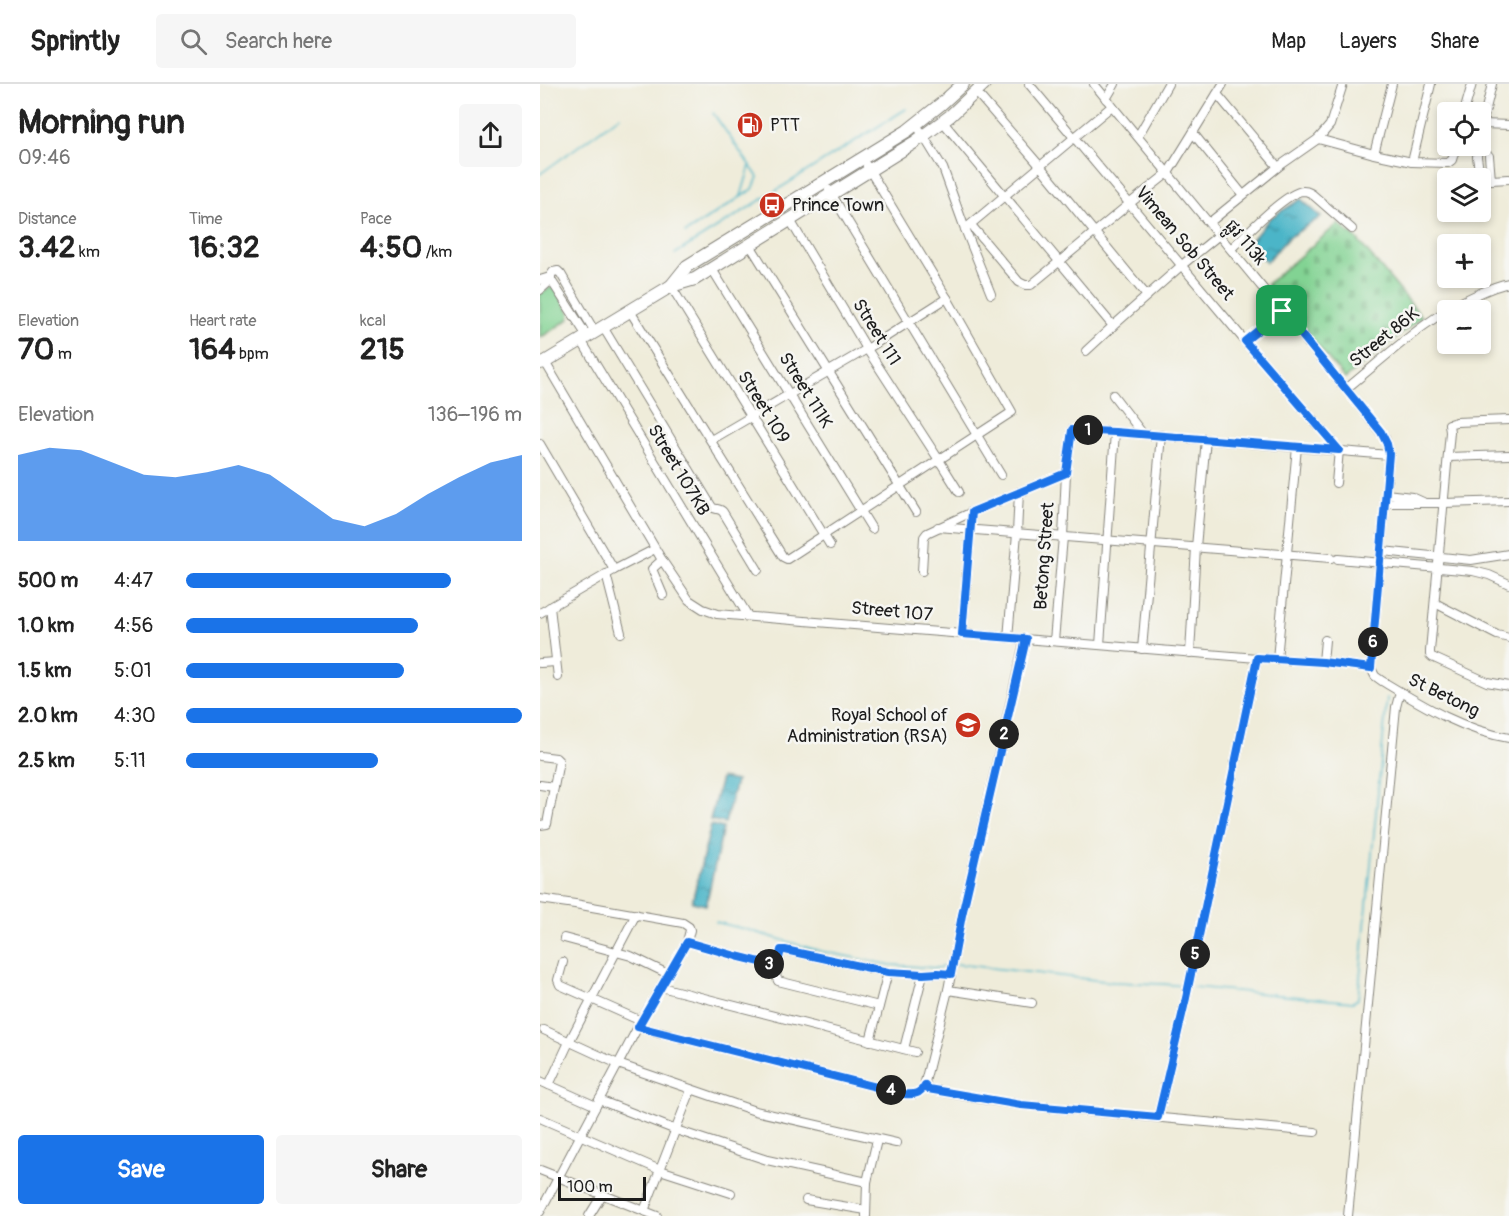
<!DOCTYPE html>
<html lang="en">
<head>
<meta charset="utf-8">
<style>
	body { margin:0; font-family:Pangolin,"Noto Sans Khmer",sans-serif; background:#f6f6f6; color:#222; height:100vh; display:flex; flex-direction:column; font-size:22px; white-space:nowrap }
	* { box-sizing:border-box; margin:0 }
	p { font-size:20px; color:#767676 }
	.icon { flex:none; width:33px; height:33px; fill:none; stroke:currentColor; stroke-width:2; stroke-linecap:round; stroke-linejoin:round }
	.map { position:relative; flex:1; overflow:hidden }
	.sheet { display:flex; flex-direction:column; background:#fff; width:540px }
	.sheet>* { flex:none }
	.controls { position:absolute; left:897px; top:18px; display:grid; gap:12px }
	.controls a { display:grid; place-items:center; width:54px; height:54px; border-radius:6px; background:#fff; box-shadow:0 3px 9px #0003; font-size:30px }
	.scale { position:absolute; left:18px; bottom:15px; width:88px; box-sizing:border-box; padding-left:6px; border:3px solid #1c1c1c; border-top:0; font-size:16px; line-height:21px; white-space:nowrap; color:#1c1c1c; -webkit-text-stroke:4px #f6f6f2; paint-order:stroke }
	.pin { position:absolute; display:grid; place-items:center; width:51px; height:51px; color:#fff; margin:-26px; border-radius:12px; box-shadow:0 3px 9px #0006 }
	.km { position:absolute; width:30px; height:30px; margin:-15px; border-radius:50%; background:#222; color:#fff; font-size:16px; line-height:30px; text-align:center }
	.round { display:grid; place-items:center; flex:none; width:63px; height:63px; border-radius:6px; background:#f6f6f6 }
	.summary { display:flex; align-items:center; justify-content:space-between; height:102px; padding:0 18px }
	h1 { font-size:33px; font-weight:700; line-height:45px }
	.figures { display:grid; grid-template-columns:repeat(3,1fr); gap:9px; height:102px; padding:6px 18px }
	.figures div { display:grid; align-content:center }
	.figures b { font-size:30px; font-weight:700 }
	.figures small { font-size:16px; font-weight:400 }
	.figures p { font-size:16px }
	.chart { height:168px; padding:12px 18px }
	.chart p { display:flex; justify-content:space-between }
	.chart svg { width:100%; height:108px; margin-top:6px; fill:#1a73e8; opacity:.7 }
	.primary-button { display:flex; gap:12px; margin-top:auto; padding:12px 18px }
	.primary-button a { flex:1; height:69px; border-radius:6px; background:#1a73e8; color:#fff; font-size:24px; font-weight:700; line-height:69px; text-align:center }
	.primary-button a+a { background:#f6f6f6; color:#222 }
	ul { padding:0 18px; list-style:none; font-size:20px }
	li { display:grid; grid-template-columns:96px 72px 1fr; align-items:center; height:45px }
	li i { height:15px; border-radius:8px; background:#1a73e8 }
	header { display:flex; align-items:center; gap:36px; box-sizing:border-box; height:84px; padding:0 30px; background:#fff; border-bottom:2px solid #e0e0e0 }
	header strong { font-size:28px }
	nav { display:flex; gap:33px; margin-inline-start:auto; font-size:21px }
	.search { width:420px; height:54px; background:#f6f6f6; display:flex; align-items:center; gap:15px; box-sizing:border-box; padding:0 21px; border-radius:6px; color:#767676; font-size:22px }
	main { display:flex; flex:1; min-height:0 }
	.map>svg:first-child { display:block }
	.green { fill:#82d393; stroke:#4f7858; stroke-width:1.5 }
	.cemetery { fill:url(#cemetery-stones); stroke:#4f7858; stroke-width:1.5 }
	.water { fill:url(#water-ripples); stroke:#346872; stroke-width:1.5 }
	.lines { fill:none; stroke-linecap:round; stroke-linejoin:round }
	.stream { stroke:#4bb5c8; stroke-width:1.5 }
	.minor-casing { stroke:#86847b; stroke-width:10 }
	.highway-casing { stroke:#86847b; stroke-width:14 }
	.minor { stroke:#fff; stroke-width:8 }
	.highway { stroke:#fff; stroke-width:12 }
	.route-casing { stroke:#fff; stroke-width:12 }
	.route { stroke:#1a73e8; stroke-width:8 }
	.labels { text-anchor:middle; stroke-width:5; stroke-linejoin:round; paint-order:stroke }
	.poi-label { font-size:18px; fill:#1c1c1c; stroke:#f6f6f2; text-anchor:start }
	.street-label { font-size:18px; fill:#1c1c1c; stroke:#f6f6f2 }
</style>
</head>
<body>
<header>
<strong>Sprintly</strong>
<div class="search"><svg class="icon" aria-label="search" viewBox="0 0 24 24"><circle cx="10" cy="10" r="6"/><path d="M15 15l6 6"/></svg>Search here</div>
<nav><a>Map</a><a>Layers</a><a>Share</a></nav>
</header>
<main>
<section class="sheet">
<div class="summary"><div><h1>Morning run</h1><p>09:46</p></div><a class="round"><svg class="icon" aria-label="share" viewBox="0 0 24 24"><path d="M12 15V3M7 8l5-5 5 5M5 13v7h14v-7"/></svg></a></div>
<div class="figures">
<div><p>Distance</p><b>3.42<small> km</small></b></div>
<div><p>Time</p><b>16:32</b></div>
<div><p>Pace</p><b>4:50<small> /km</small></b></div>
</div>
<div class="figures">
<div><p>Elevation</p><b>70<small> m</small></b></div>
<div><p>Heart rate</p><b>164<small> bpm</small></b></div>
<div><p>kcal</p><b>215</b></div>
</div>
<div class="chart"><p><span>Elevation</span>136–196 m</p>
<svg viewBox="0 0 160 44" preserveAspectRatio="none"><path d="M0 44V9L10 6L20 7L30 12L40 17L50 18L60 16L70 13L80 17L90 26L100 35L110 38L120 33L130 25L140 18L150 12L160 9V44z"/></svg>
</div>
<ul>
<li><b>500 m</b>4:47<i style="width:79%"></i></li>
<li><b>1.0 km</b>4:56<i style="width:69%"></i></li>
<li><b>1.5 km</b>5:01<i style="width:65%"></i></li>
<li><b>2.0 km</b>4:30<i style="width:100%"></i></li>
<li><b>2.5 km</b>5:11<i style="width:57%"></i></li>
</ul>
<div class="primary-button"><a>Save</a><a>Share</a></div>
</section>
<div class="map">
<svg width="969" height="1132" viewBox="0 0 969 1132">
	<defs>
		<pattern id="cemetery-stones" width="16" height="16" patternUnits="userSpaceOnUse" patternTransform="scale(1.5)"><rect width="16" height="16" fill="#82d393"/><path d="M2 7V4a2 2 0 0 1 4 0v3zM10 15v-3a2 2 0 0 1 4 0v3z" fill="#70b57e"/></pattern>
		<pattern id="water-ripples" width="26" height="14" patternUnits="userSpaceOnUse" patternTransform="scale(1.5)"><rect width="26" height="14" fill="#4bb5c8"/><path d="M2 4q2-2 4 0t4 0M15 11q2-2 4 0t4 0" fill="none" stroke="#3e92a2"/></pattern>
	</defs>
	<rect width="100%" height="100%" fill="#f6f6f2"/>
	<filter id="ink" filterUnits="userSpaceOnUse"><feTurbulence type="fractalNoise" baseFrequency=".0167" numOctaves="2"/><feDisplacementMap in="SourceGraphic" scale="12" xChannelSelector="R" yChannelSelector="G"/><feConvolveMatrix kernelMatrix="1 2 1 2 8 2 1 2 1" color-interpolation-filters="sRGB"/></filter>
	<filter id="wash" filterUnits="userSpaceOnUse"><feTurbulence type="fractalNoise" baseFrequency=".008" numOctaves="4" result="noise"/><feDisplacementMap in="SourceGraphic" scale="24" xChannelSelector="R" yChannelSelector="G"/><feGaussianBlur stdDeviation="1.35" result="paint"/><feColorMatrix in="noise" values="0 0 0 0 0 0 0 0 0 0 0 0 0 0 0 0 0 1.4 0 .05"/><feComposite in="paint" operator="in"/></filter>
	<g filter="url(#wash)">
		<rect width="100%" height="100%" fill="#efecda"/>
		<polygon class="green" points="10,203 16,206 30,229 29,235 0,254 0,210"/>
		<polygon class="cemetery" points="798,140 816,154 882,233 805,295 727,200"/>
		<g class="water">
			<polygon points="761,115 781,133 748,154 726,178 709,159 730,134"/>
			<polygon points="181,694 196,697 185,739 170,736"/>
			<polygon points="171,741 183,744 166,821 152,818"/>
		</g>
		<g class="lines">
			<g class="stream">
				<polyline points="0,90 80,32"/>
				<polyline points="201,112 210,82"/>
				<polyline points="145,149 213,105 218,93 173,29"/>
				<polyline points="135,170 366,25"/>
				<polyline points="176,838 208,846 280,867 351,881 398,884 410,882"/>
				<polyline points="417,880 573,898 623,900 645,902"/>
				<polyline points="653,903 813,918 818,915 847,614"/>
			</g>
		</g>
	</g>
	<g filter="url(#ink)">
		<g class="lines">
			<defs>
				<g id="minor">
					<polyline points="489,0 705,257 799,366 796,399"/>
					<polyline points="554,0 806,305 845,354 847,360 849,371 831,584"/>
					<polyline points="436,8 500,82 607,212"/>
					<polyline points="677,10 738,83"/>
					<polyline points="566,15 575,0"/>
					<polyline points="924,28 932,0"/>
					<polyline points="403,38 573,242 546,267"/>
					<polyline points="376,40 403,84 425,145 451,210"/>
					<polyline points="943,40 969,41"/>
					<polyline points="653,49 703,111"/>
					<polyline points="940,49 952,0"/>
					<polyline points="598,52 628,0"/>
					<polyline points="778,55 834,70 872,78 908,79 912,76 916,62"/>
					<polyline points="938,62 937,73 940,93 944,96 951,96"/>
					<polyline points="834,70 852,0"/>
					<polyline points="949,72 951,96 969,95"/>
					<polyline points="872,78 891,0"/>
					<polyline points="289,106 461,391"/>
					<polyline points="250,136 327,265 399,376 419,408"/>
					<polyline points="669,139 738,83 778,55 790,41 803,0"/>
					<polyline points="431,141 479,198 485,201 491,201 589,120 628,89 683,0"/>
					<polyline points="425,145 572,22"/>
					<polyline points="210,161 376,428"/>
					<path d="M691,165c13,-13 55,-57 72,-58 5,0 5,1 9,3l40,35"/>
					<polyline points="172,185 332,445"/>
					<polyline points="0,196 10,193"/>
					<polyline points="131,202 290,461"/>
					<polyline points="0,206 11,196"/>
					<polyline points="90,227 243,473 247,475 472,328 407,214 327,82"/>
					<polyline points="573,242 642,181 679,151"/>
					<path d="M63,243l109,180c3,3 8,1 11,5l35,58"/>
					<polyline points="47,252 11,196 11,191 13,188 18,187 21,190 55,248"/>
					<polyline points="41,256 208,532"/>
					<polyline points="705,257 742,227"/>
					<polyline points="5,278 122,476 149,516 163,525 177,530 717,574 783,578 831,584"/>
					<path d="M806,305c42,-34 83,-74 132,-95 11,-5 20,-9 31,-11"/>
					<polyline points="573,311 603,350"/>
					<polyline points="969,336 916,338 909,340 910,348 890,567 890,571 892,573 947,598 969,602"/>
					<polyline points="171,356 327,265 407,214"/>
					<polyline points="0,360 74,486"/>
					<polyline points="908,373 969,371"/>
					<polyline points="846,410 872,413 883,418"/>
					<polyline points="845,419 904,419 969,417"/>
					<polyline points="398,443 791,474"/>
					<polyline points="842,467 931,476 969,470"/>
					<polyline points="798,475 933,487 949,491 969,500"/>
					<polyline points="122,476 112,485 123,511"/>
					<polyline points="382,487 384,453 387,449 432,428 526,389"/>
					<polyline points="66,490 81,549"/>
					<polyline points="895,519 957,551 969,554"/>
					<polyline points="10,523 18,593"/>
					<polyline points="0,529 74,486 115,465"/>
					<polyline points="422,550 432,428"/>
					<polyline points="468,554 477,449 479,408"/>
					<polyline points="485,555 422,831 408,906 385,998 388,1005 436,1014 481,1021 775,1048"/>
					<polyline points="514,557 523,453 526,389 532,346 575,348 849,371"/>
					<polyline points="560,561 575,348"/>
					<polyline points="602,565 621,351"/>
					<polyline points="650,569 656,463 666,355"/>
					<polyline points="737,575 757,363"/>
					<polyline points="783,578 785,556"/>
					<polyline points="0,579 16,578"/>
					<path d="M831,584l4,8 7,5c40,24 80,49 127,57"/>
					<polyline points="0,672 16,674 19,677 7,740 0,741"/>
					<polyline points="0,701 14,703"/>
					<polyline points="0,815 35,820 143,839 149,843 150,846 147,858 101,937 0,1128"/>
					<polyline points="24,854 91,872 128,890"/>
					<polyline points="147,858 196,872 237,882"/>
					<polyline points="23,878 18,896 20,901 101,937"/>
					<polyline points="121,903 375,968"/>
					<polyline points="408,906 492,919"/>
					<polyline points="339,922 238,897 236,892 241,866 245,866 348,888 383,890 398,889 411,890"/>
					<path d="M98,943l266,67c10,1 16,0 21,-9"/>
					<polyline points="4,946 78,980 215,1027 356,1059"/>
					<polyline points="330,957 348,888"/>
					<polyline points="364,965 383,890"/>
					<polyline points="0,997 56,1022"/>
					<polyline points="9,1001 29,958 96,830"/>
					<polyline points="59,1016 136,1046 227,1076 327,1098"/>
					<polyline points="618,1033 646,914 717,574"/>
					<polyline points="0,1034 120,1086 191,1109"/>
					<polyline points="0,1086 117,1132"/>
					<polyline points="266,1116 326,1126"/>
					<polyline points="104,1127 151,1006"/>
					<polyline points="49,1132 62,1111"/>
					<polyline points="326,1132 327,1098 337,1056"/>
					<polyline points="808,1132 856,623 860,608"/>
				</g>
				<g id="highway">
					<polyline points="131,202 147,182 367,47 401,20 423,0"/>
					<polyline points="0,279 5,278 131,202 155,195 375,58 410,32 444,0"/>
				</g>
			</defs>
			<use href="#minor" class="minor-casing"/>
			<use href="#highway" class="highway-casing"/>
			<use href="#minor" class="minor"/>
			<use href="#highway" class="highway"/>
		</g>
	</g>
	<g class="lines" filter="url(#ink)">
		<defs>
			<path id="route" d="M742,227l99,121 6,12 2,10 -18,214 -48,-6 -66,-4 -71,340 -28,119 -137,-12 -93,-16 -3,-4c-5,9 -11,10 -21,9l-266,-67 49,-85 49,14 41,10 4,-16h4l103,22 35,2 15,-1 13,1 11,-59 64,-276 -64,-5 10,-122 94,-39 6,-43 43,2 224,18 -94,-109z"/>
		</defs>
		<use href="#route" class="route-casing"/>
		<use href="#route" class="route"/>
	</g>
	<defs>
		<symbol id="fuel-disc" viewBox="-11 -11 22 22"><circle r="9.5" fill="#c8321e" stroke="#f6f6f2"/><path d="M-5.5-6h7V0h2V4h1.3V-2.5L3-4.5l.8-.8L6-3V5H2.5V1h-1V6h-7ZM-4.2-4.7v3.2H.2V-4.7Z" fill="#fff"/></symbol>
		<symbol id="bus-disc" viewBox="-11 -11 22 22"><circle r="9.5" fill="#c8321e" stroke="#f6f6f2"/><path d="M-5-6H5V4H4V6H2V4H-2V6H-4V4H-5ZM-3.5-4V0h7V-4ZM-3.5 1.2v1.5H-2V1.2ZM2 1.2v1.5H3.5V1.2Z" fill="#fff"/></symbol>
		<symbol id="school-disc" viewBox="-11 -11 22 22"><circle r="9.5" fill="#c8321e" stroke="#f6f6f2"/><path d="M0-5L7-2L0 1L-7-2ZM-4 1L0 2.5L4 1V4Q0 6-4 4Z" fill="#fff"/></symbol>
	</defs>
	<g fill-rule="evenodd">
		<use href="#fuel-disc" x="195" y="26" width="30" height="30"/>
		<use href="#bus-disc" x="217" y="106" width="30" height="30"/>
		<use href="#school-disc" x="413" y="626" width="30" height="30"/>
	</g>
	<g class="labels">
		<g class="poi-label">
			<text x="230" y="47">PTT</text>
			<text x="252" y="127">Prince Town</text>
			<text x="408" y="637" text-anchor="end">Royal School of<tspan x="408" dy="21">Administration (RSA)</tspan></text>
		</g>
		<g class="street-label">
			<text transform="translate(706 158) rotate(50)" y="6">ផ្លូវ 113k</text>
			<text transform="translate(645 159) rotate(50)" y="6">Vimean Sob Street</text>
			<text transform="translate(337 248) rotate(58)" y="6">Street 111</text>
			<text transform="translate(844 253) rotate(-39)" y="6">Street 86K</text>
			<text transform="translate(266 306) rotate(58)" y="6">Street 111K</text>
			<text transform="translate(224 323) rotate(58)" y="6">Street 109</text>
			<text transform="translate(139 386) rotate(59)" y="6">Street 107KB</text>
			<text transform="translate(504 472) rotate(-86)" y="6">Betong Street</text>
			<text transform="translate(352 527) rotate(5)" y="6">Street 107</text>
			<text transform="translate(904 611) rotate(26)" y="6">St Betong</text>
		</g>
	</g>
</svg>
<div class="controls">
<a><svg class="icon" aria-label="locate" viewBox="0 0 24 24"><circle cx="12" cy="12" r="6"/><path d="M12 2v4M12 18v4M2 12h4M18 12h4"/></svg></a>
<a><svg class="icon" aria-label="layers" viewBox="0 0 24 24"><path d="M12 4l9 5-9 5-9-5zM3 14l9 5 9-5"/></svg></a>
<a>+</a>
<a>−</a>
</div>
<div class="scale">100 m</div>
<div class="pin" style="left:742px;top:227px;background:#1e9e55"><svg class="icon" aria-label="arrive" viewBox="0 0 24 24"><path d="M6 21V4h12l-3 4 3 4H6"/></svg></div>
<b class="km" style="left:548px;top:346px">1</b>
<b class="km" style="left:464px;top:650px">2</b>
<b class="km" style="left:229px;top:880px">3</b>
<b class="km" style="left:351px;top:1006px">4</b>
<b class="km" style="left:655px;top:870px">5</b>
<b class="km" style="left:833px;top:558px">6</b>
</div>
</main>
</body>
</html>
